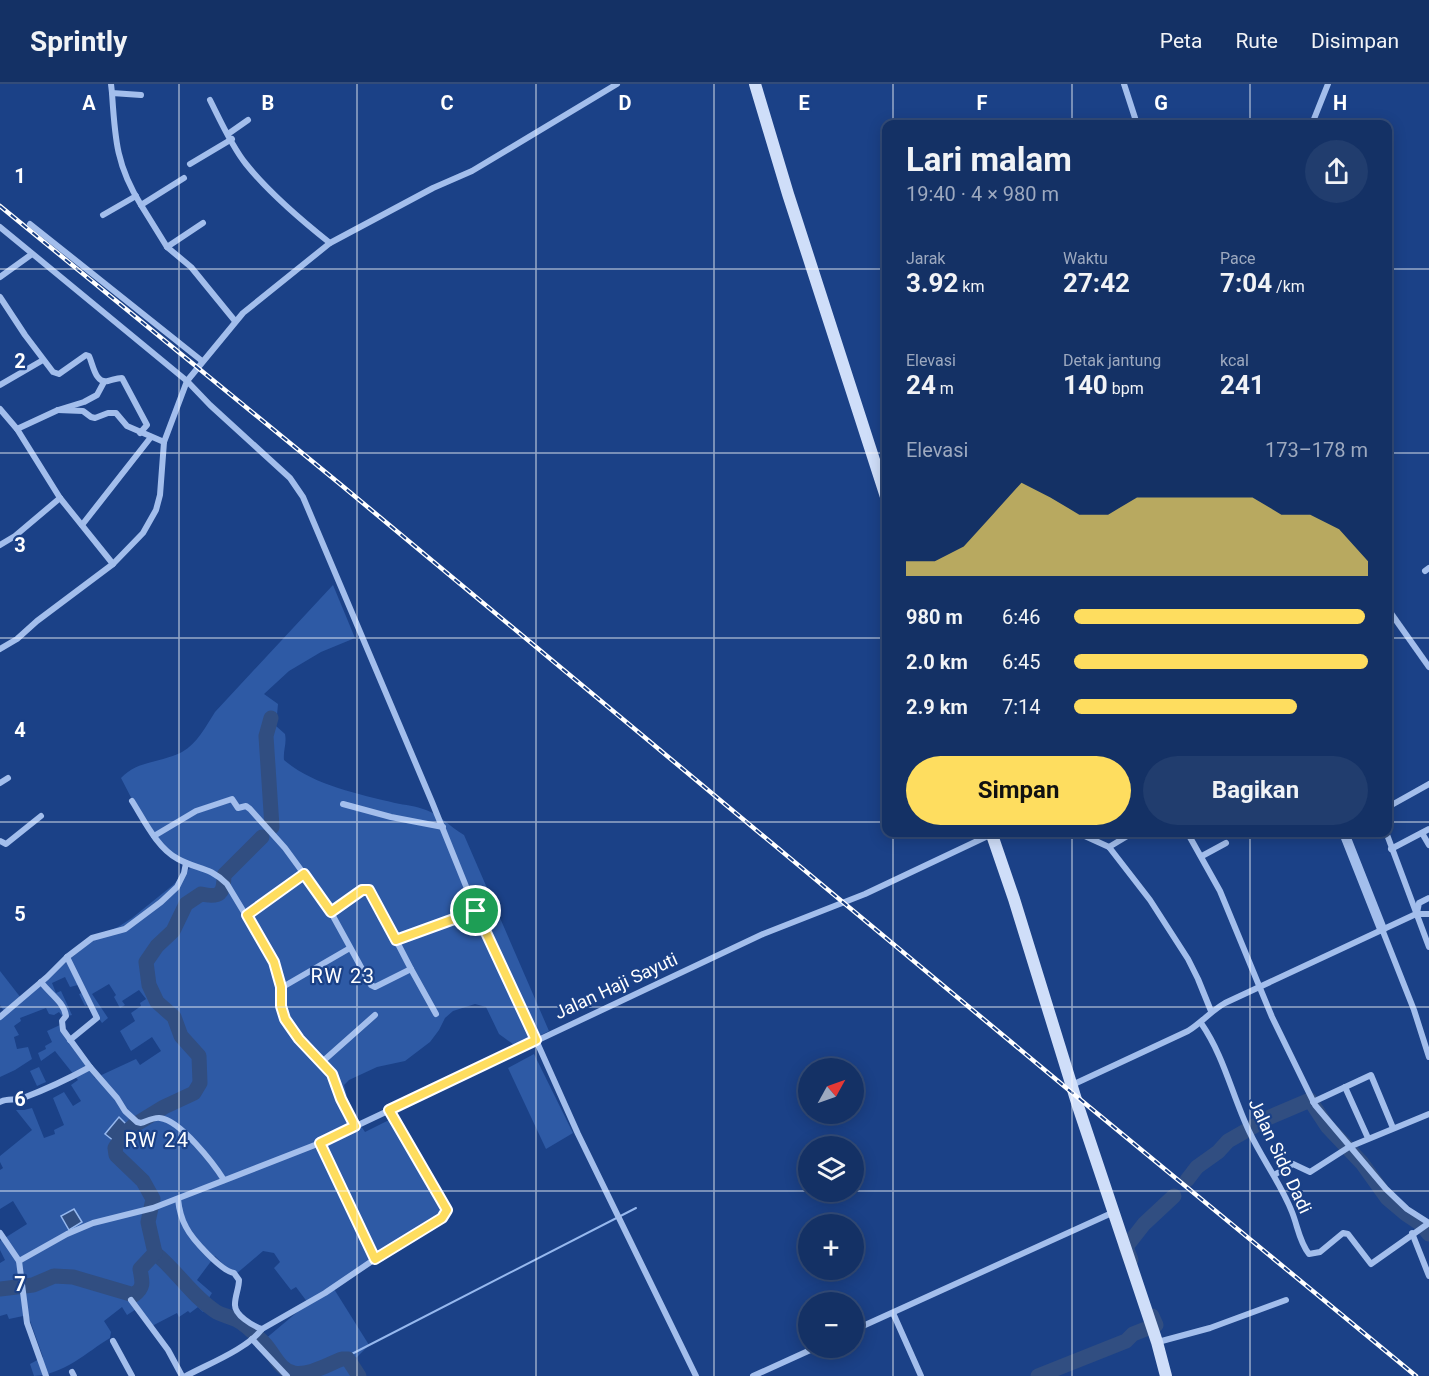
<!DOCTYPE html>
<html lang="id">
<head>
<meta charset="utf-8">
<style>
	body { margin:0; font-family:Roboto,sans-serif; background:#213d6e; color:#f1f3f6; height:100vh; display:flex; flex-direction:column; font-size:22px; white-space:nowrap }
	* { box-sizing:border-box; margin:0 }
	p { font-size:20px; color:#9da9bf }
	.icon { flex:none; width:33px; height:33px; fill:none; stroke:currentColor; stroke-width:2; stroke-linecap:round; stroke-linejoin:round }
	.map { position:relative; flex:1; overflow:hidden }
	.sheet { position:absolute; left:882px; top:36px; width:510px; height:717px; display:flex; flex-direction:column; background:#143165; border-radius:12px; box-shadow:0 3px 15px #0003,0 0 0 2px #334c79 }
	.sheet>* { flex:none }
	.needle { width:39px; rotate:50deg }
	.controls { position:absolute; left:798px; top:974px; display:grid; gap:12px }
	.controls a { display:grid; place-items:center; width:66px; height:66px; border-radius:50%; background:#143165; box-shadow:0 3px 15px #0003,0 0 0 2px #334c79; font-size:30px }
	.pin { position:absolute; display:grid; place-items:center; width:51px; height:51px; color:#fff; margin:-26px; border:3px solid #fff; border-radius:50%; box-shadow:0 2px 6px #0007 }
	.round { display:grid; place-items:center; flex:none; width:63px; height:63px; border-radius:32px; background:#213d6e }
	.summary { display:flex; align-items:center; justify-content:space-between; height:102px; padding:0 24px }
	h1 { font-size:33px; font-weight:700; line-height:45px }
	.figures { display:grid; grid-template-columns:repeat(3,1fr); gap:9px; height:102px; padding:6px 24px }
	.figures div { display:grid; align-content:center }
	.figures b { font-size:26px; font-weight:700 }
	.figures small { font-size:16px; font-weight:400 }
	.figures p { font-size:16px }
	.chart { height:168px; padding:12px 24px }
	.chart p { display:flex; justify-content:space-between }
	.chart svg { width:100%; height:108px; margin-top:6px; fill:#fedd5f; opacity:.7 }
	.action { display:flex; gap:12px; margin-top:auto; padding:12px 24px }
	.action a { flex:1; height:69px; border-radius:36px; background:#fedd5f; color:#111; font-size:24px; font-weight:700; line-height:69px; text-align:center }
	.action a+a { background:#213d6e; color:#f1f3f6 }
	ul { padding:0 24px; list-style:none; font-size:20px }
	li { display:grid; grid-template-columns:96px 72px 1fr; align-items:center; height:45px }
	li i { height:15px; border-radius:8px; background:#fedd5f }
	header { display:flex; align-items:center; gap:36px; box-sizing:border-box; height:84px; padding:0 30px; background:#143165; border-bottom:2px solid #334c79 }
	header strong { font-size:28px }
	nav { display:flex; gap:33px; margin-inline-start:auto; font-size:21px }
	.map>svg:first-child { display:block }
	.green { fill:#2e5aa5 }
	.water { fill:#314e81; stroke:#96b8ee; stroke-width:1.5 }
	.lines { fill:none; stroke-linecap:round; stroke-linejoin:round }
	.stream { stroke:#96b8ee; stroke-width:2 }
	.river { stroke:#314e81; stroke-width:15 }
	.minor { stroke:#a3beec; stroke-width:6 }
	.tertiary { stroke:#a3beec; stroke-width:10 }
	.secondary { stroke:#cfdef9; stroke-width:12 }
	.rail-casing { stroke:#fff; stroke-width:4.5 }
	.rail { stroke:#1b4187; stroke-width:2; stroke-dasharray:7; stroke-linecap:butt }
	.route-casing { stroke:#fff; stroke-width:12 }
	.route { stroke:#fedd5f; stroke-width:8 }
	.grid { fill:none; stroke:#fff; stroke-width:1.5; stroke-opacity:0.55 }
	.labels { text-anchor:middle; stroke-width:4.5; stroke-linejoin:round; paint-order:stroke }
	.street-label { font-size:18px; fill:#fff; stroke:#1b4187 }
	.neighbourhood-label { font-size:20px; letter-spacing:1.5px; fill:#fff; stroke:#1b4187 }
	.grid-label { font-size:20px; text-anchor:middle; font-weight:bold; fill:#fff; stroke:#1b4187; stroke-width:4.5; stroke-linejoin:round; paint-order:stroke }
</style>
</head>
<body>
<header>
<strong>Sprintly</strong>
<nav><a>Peta</a><a>Rute</a><a>Disimpan</a></nav>
</header>
<div class="map">
<svg width="1429" height="1292" viewBox="0 0 1429 1292">
	<rect width="100%" height="100%" fill="#1b4187"/>
	<g class="green">
		<path d="M333,501l22,53 -34,14 -32,19 -25,23 14,10 -2,22 9,8c2,10 -2,16 -1,26 29,25 74,34 111,43 10,2 21,3 31,7 15,5 24,17 38,25l85,196 -32,16 -18,-13 -13,-27 -11,-3 -22,7 -8,7 -6,12 -9,12 -25,19 -28,6 -28,13 -5,5 7,26 14,21 26,-13 55,97 -112,73 35,56 -14,14 10,17h-80l2,-8 -23,-28 44,-37 -12,-16 -5,3 -17,-22 6,-6 -6,-9 -11,-2 -27,23 -6,-3 -15,-15 -18,24 15,13 -5,8 4,3 -8,8 -5,-5 -8,6 -2,-2 -9,6 -2,-4 -25,13 -14,-18 -11,7 -5,-8 -18,14 7,11 -1,6c-23,14 -47,37 -76,38l-4,-12 13,-7 -15,-42 -19,4 -2,-5 -7,2v-53l5,-3 -5,-10v-9l27,-17 -14,-23 -13,8v-39l3,-2 -3,-6v-6l32,-26 -16,-20h8l8,-2 12,30 11,-4 -1,-4 10,-5 -11,-27 11,-6 9,14 8,-5 -10,-16 7,-5 -23,-29 -14,10 -3,-8 8,-4 -1,-3 7,-4 -5,-11 13,-6 4,11 31,42 41,-19 4,6 21,-14 -9,-14 -21,14 -11,-20 15,-10 -4,-8 10,-7 -1,-3 6,-4 -7,-9 -17,11 3,4 -5,3 -6,-11 2,-2 -7,-11 -17,10 16,24 -6,5 -13,-19 -4,2 -6,-12 3,-1 -4,-8 -8,2 -5,-10 -13,6 4,10 5,-2 11,24 -9,2 -4,-5 -5,3 -5,-1 -3,-6 -26,10 1,3 -7,5 5,9 -5,2 3,12 11,-2 4,12 -17,11 -15,7v-59l96,-81 22,-10 14,-9 41,-33 18,-18 -21,-12 -32,-44 -17,-33c17,-18 40,-15 61,-26 15,-8 24,-26 33,-40z"/>
		<polygon points="0,887 21,914 4,927 0,921"/>
		<polygon points="534,970 573,1049 546,1065 508,984"/>
		<polygon points="39,983 46,998 37,1002 30,987"/>
	</g>
	<g class="water">
		<polygon points="119,1033 127,1041 114,1057 105,1050"/>
		<polygon points="74,1125 82,1138 69,1146 61,1132"/>
	</g>
	<g class="lines">
		<polyline class="stream" points="342,1275 636,1124"/>
		<g class="river">
			<polyline points="271,634 266,652 272,743"/>
			<polyline points="1187,1096 1197,1083 1218,1068 1228,1057 1270,1033 1310,1016 1327,1042 1362,1079 1387,1114 1406,1130 1421,1140 1429,1150"/>
			<path d="M155,1169c22,18 37,43 60,58 7,5 15,5 22,9 10,5 20,16 28,24 9,10 15,27 29,29 15,3 34,-9 48,-14h6l11,17"/>
			<polyline points="1131,1176 1126,1163 1144,1140 1174,1112"/>
			<path d="M0,1205l33,-4 21,-9 19,1 61,18c11,-8 8,-14 6,-26l15,-16 -7,-31 5,-23 -10,-18 -27,-26 -1,-7 8,-13 10,-9 31,-19 30,-14 6,-10 -1,-27 -18,-20 -7,-19 -17,-15 -8,-17 -3,-23 11,-16 16,-15 13,-27 15,-10c19,4 23,0 23,-19l38,-38"/>
			<polyline points="1038,1292 1126,1257 1133,1250 1156,1241 1152,1232"/>
		</g>
		<g class="minor">
			<polyline points="111,0 112,9 141,11"/>
			<polyline points="1124,0 1137,40"/>
			<path d="M112,9c3,45 4,72 29,112"/>
			<path d="M210,16c10,20 22,47 36,64 24,30 55,56 84,79"/>
			<polyline points="1312,40 1328,0"/>
			<polyline points="228,50 248,36"/>
			<polyline points="190,80 232,55"/>
			<polyline points="184,94 141,121 167,163 191,183 235,237"/>
			<polyline points="103,131 136,112"/>
			<polyline points="30,140 202,277"/>
			<polyline points="0,143 187,297 210,321 290,394 303,413 432,718 476,827 536,956 578,1050 696,1292"/>
			<polyline points="167,163 203,139"/>
			<polyline points="0,193 32,170"/>
			<path d="M0,213l25,38 28,37 6,2 27,-19 3,1c4,8 6,28 19,25 5,-1 8,-3 14,-3l25,47 -7,8"/>
			<polyline points="0,301 43,276"/>
			<polyline points="0,325 17,345 60,414 113,480"/>
			<polyline points="58,326 83,327 91,333 95,334 108,329 116,329 127,342 164,358"/>
			<polyline points="17,345 58,326 84,318 97,311 104,298"/>
			<polyline points="82,441 151,353"/>
			<polyline points="0,461 15,452 60,414"/>
			<polyline points="1425,487 1429,484"/>
			<polyline points="1388,525 1429,583"/>
			<polyline points="0,565 17,555 37,537 113,480 143,449 156,426 160,411 164,358 187,297 243,229 330,159 433,104 472,87 617,0"/>
			<polyline points="0,699 8,694"/>
			<path d="M132,717c12,19 25,47 46,58 20,11 31,7 49,25l47,78 7,26v18l4,13 14,20 33,35 9,25 14,27"/>
			<polyline points="343,720 391,733 443,743"/>
			<polyline points="1388,723 1429,700"/>
			<polyline points="1076,748 1109,763 1150,816 1188,875 1198,895 1211,927"/>
			<polyline points="1187,748 1220,807 1272,933 1315,1021 1386,1105 1407,1125 1429,1139"/>
			<polyline points="1386,748 1429,863"/>
			<polyline points="1422,749 1429,761"/>
			<polyline points="154,752 196,727 232,715 238,724 246,722 250,725 285,764 304,790"/>
			<polyline points="0,757 6,760 41,732"/>
			<polyline points="1109,763 1134,748"/>
			<polyline points="1391,765 1429,745"/>
			<polyline points="1202,772 1226,759"/>
			<polyline points="331,828 361,806 369,806 396,856"/>
			<polyline points="1417,829 1419,819 1429,814"/>
			<polyline points="247,831 304,790 328,823 367,894 371,901 375,903 411,885 396,856 476,827"/>
			<polyline points="1382,845 1414,926 1429,973"/>
			<polyline points="67,873 97,934 70,956"/>
			<polyline points="411,885 436,930"/>
			<path d="M41,898c9,12 23,20 25,34l-4,5 1,9 27,37"/>
			<polyline points="281,904 350,864"/>
			<polyline points="0,933 47,893 67,873 92,854 125,845 161,818 177,803 184,789 186,779"/>
			<path d="M1201,939c23,33 31,72 48,108 13,28 32,53 43,81 6,15 7,29 17,42l11,-2 23,-19 5,1 23,30 58,-41"/>
			<polyline points="322,978 375,931"/>
			<path d="M1072,1001l116,-54c13,-8 23,-20 37,-28l191,-89h13"/>
			<polyline points="1345,1003 1368,1054"/>
			<path d="M0,1018c7,-4 15,-1 23,-4 24,-9 45,-19 67,-31l27,31 8,13 12,11 4,1c6,-2 13,-6 19,-5 20,2 54,46 64,62"/>
			<polyline points="1313,1018 1371,991 1393,1044"/>
			<polyline points="1274,1091 1293,1080 1310,1088 1349,1063 1429,1030"/>
			<path d="M178,1115c1,10 3,19 8,28 6,12 35,44 48,46l5,7c0,8 -4,16 -4,24 -1,11 18,22 27,25"/>
			<polyline points="0,1149 19,1177 27,1239 46,1292"/>
			<polyline points="1412,1149 1429,1192"/>
			<polyline points="375,1175 442,1134 447,1126 389,1026"/>
			<polyline points="19,1177 67,1150 93,1139 153,1124 320,1059 763,850 865,810 992,750"/>
			<polyline points="131,1216 168,1266 182,1292"/>
			<polyline points="893,1229 921,1292"/>
			<polyline points="854,1246 1114,1128"/>
			<polyline points="252,1255 287,1292"/>
			<polyline points="113,1257 132,1292"/>
			<polyline points="1158,1258 1210,1244 1286,1216"/>
			<polyline points="72,1288 74,1292"/>
			<path d="M186,1292c22,-12 61,-27 76,-47l63,-36 50,-34 -55,-116"/>
			<polyline points="753,1292 817,1263"/>
		</g>
		<polyline class="tertiary" points="1346,748 1346,754 1382,845"/>
		<g class="secondary">
			<polyline points="755,0 788,110 886,413"/>
			<polyline points="991,748 1014,815 1078,1022 1157,1258 1166,1292"/>
		</g>
		<defs>
			<polyline id="rail" points="0,122 340,400 1076,1012 1416,1292"/>
		</defs>
		<use href="#rail" class="rail-casing"/>
		<use href="#rail" class="rail"/>
	</g>
	<g class="lines">
		<defs>
			<polygon id="route" points="304,790 331,828 362,806 369,806 396,856 476,827 536,956 389,1026 447,1126 442,1134 375,1175 320,1059 355,1042 341,1015 332,990 299,955 285,935 281,922 281,903 274,878 247,831"/>
		</defs>
		<use href="#route" class="route-casing"/>
		<use href="#route" class="route"/>
	</g>
	<path class="grid" d="M179,0v1292M357,0v1292M536,0v1292M714,0v1292M893,0v40M1072,0v40M1250,0v40M0,185h886M1388,185h41M0,369h886M1388,369h41M0,554h886M1388,554h41M0,738h886M1388,738h41M893,748v544M1072,748v544M1250,748v544M0,923h1429M0,1107h1429"/>
	<g class="labels">
		<g class="street-label">
			<text transform="translate(616 902) rotate(-25)" y="6">Jalan Haji Sayuti</text>
			<text transform="translate(1280 1072) rotate(65)" y="6">Jalan Sido Dadi</text>
		</g>
		<g class="neighbourhood-label">
			<text x="343" y="899">RW 23</text>
			<text x="157" y="1063">RW 24</text>
		</g>
	</g>
	<g class="grid-label">
		<text x="89" y="26">A</text>
		<text x="268" y="26">B</text>
		<text x="447" y="26">C</text>
		<text x="625" y="26">D</text>
		<text x="804" y="26">E</text>
		<text x="982" y="26">F</text>
		<text x="1161" y="26">G</text>
		<text x="1340" y="26">H</text>
		<text x="20" y="99">1</text>
		<text x="20" y="284">2</text>
		<text x="20" y="468">3</text>
		<text x="20" y="653">4</text>
		<text x="20" y="837">5</text>
		<text x="20" y="1022">6</text>
		<text x="20" y="1207">7</text>
	</g>
</svg>
<div class="controls">
<a><svg class="needle" viewBox="-14 -14 28 28"><path d="M0-13l5 13h-10z" fill="#e53935"/><path d="M0 13l5-13h-10z" fill="#9da9bf"/></svg></a>
<a><svg class="icon" aria-label="layers" viewBox="0 0 24 24"><path d="M12 4l9 5-9 5-9-5zM3 14l9 5 9-5"/></svg></a>
<a>+</a>
<a>−</a>
</div>
<div class="pin" style="left:476px;top:827px;background:#1e9e55"><svg class="icon" aria-label="arrive" viewBox="0 0 24 24"><path d="M6 21V4h12l-3 4 3 4H6"/></svg></div>
<section class="sheet">
<div class="summary"><div><h1>Lari malam</h1><p>19:40 · 4 × 980 m</p></div><a class="round"><svg class="icon" aria-label="share" viewBox="0 0 24 24"><path d="M12 15V3M7 8l5-5 5 5M5 13v7h14v-7"/></svg></a></div>
<div class="figures">
<div><p>Jarak</p><b>3.92<small> km</small></b></div>
<div><p>Waktu</p><b>27:42</b></div>
<div><p>Pace</p><b>7:04<small> /km</small></b></div>
</div>
<div class="figures">
<div><p>Elevasi</p><b>24<small> m</small></b></div>
<div><p>Detak jantung</p><b>140<small> bpm</small></b></div>
<div><p>kcal</p><b>241</b></div>
</div>
<div class="chart"><p><span>Elevasi</span>173–178 m</p>
<svg viewBox="0 0 160 44" preserveAspectRatio="none"><path d="M0 44V38L10 38L20 32L30 19L40 6L50 12L60 19L70 19L80 12L90 12L100 12L110 12L120 12L130 19L140 19L150 25L160 38V44z"/></svg>
</div>
<ul>
<li><b>980 m</b>6:46<i style="width:99%"></i></li>
<li><b>2.0 km</b>6:45<i style="width:100%"></i></li>
<li><b>2.9 km</b>7:14<i style="width:76%"></i></li>
</ul>
<div class="action"><a>Simpan</a><a>Bagikan</a></div>
</section>
</div>
</body>
</html>
